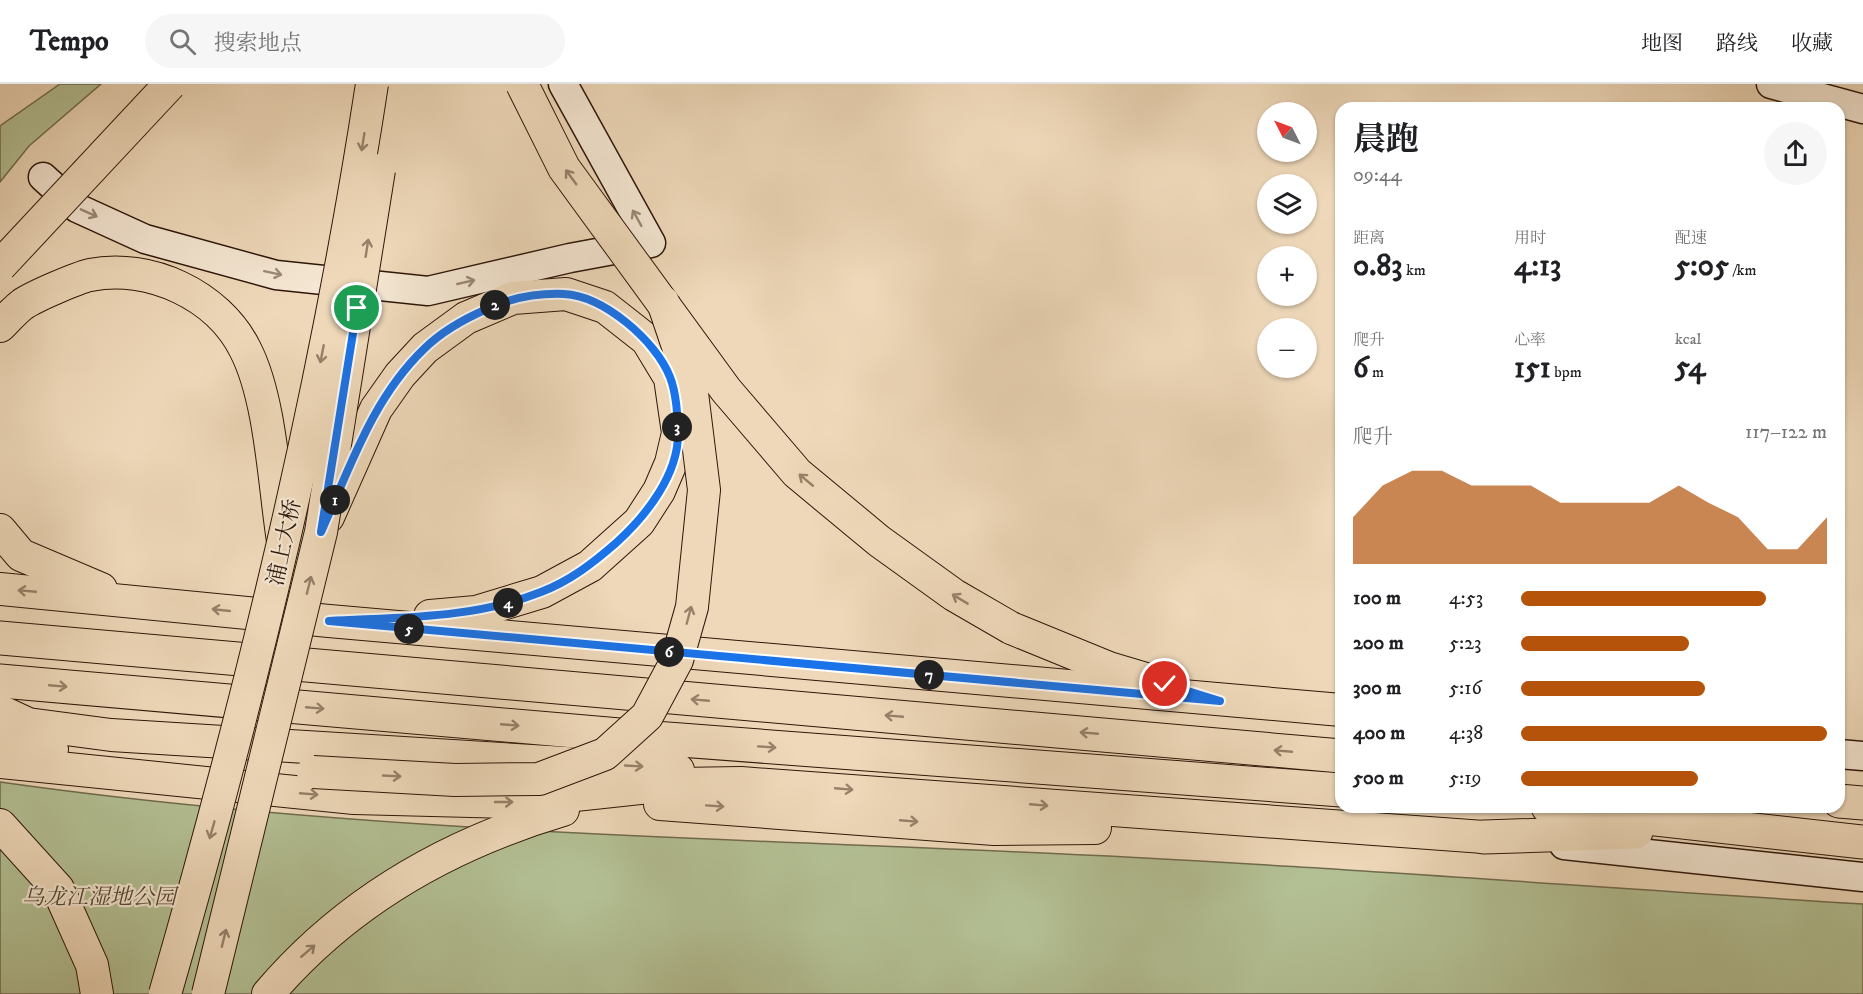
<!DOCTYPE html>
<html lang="zh">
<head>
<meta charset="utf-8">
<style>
	body { margin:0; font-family:"IM FELL DW Pica","Noto Serif SC",serif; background:#f6f6f6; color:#202124; height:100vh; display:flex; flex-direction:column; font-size:22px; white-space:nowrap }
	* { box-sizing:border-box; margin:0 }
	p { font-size:20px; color:#757577 }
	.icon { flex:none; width:33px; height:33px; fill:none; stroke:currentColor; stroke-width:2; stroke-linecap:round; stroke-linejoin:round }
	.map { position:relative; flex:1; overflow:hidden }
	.panel { position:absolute; left:1335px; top:18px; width:510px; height:711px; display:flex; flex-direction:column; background:#fff; border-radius:18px; box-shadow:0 2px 4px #0004 }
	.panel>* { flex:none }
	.needle { width:39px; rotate:312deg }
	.tools { position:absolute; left:1257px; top:18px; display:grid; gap:12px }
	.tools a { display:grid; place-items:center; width:60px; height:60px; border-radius:50%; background:#fff; box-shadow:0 2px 4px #0004; font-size:30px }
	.pin { position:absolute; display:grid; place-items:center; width:51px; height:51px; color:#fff; margin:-26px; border:3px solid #fff; border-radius:50%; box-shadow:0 2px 6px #0007 }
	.km { position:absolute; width:30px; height:30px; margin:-15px; border-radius:50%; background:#222; color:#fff; font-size:16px; line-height:30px; text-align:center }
	.round { display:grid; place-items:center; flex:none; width:63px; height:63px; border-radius:32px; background:#f6f6f6 }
	.summary { display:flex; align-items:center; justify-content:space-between; height:102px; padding:0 18px }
	h1 { font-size:33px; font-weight:700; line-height:45px }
	.metrics { display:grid; grid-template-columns:repeat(3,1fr); gap:9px; height:102px; padding:6px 18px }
	.metrics div { display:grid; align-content:center }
	.metrics b { font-size:30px; font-weight:700 }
	.metrics small { font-size:16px; font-weight:400 }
	.metrics p { font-size:16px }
	.chart { height:168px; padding:12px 18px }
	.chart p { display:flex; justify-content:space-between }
	.chart svg { width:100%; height:108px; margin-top:6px; fill:#b45309; opacity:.7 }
	ul { padding:0 18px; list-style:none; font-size:20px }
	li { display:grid; grid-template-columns:96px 72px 1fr; align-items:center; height:45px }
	li i { height:15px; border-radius:8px; background:#b45309 }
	header { display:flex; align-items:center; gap:36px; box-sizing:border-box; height:84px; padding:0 30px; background:#fff; border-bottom:2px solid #e0e0e0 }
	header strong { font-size:28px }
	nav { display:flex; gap:33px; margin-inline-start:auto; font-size:21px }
	.search { width:420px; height:54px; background:#f6f6f6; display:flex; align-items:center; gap:15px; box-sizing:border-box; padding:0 21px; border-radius:33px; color:#757577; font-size:22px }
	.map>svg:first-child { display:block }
	.green { fill:#b3c094; stroke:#706b4e; stroke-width:1.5 }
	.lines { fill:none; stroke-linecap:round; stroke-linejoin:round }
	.secondary-casing { stroke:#2d1609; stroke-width:31 }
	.primary-casing { stroke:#2d1609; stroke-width:34 }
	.highway-casing { stroke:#2d1609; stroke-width:35 }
	.secondary { stroke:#f4e6d2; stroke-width:28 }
	.primary { stroke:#eed8b9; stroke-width:32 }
	.highway { stroke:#eed8b9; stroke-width:33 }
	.primary-bridge-casing { stroke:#2d1609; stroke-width:34; stroke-linecap:butt }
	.primary-bridge { stroke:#eed8b9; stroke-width:32 }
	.oneway { stroke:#97816a }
	.oneway2 { stroke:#9a8878 }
	.route-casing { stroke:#fff; stroke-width:12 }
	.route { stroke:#1a73e8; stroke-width:8 }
	.labels { text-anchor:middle; stroke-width:4.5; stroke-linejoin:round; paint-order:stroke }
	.street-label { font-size:22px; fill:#2d1609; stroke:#f4e6d2 }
	.park-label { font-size:22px; font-style:italic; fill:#554933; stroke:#f4e6d2 }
</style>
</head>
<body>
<header>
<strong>Tempo</strong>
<div class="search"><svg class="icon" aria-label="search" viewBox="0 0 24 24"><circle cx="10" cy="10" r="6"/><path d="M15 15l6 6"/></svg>搜索地点</div>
<nav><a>地图</a><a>路线</a><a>收藏</a></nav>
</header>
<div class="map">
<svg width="1863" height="910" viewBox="0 0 1863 910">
	<rect width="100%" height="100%" fill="#eed8b9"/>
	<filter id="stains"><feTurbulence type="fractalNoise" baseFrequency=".00333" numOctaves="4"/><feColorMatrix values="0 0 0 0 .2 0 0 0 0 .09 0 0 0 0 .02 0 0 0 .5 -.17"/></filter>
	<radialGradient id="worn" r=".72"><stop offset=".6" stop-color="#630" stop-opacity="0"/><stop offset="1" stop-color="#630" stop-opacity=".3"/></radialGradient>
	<g class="green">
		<polygon points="60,0 101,0 29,62 0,98 0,42"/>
		<path d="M0,698c338,48 680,55 1020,70 281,12 562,35 843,52v90h-1863z"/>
	</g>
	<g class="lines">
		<defs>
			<g id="secondary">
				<polyline points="1771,0 1863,25"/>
				<polyline points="43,93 77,124 145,155 276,191 428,207 570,174 651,159 563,0"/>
				<polyline points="1839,670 1863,672"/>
				<polyline points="1564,761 1863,793"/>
			</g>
			<g id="primary">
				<path d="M0,242c7,-7 15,-16 23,-22 12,-8 54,-26 67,-29 59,-12 128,20 155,74 26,50 29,135 38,192"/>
				<polyline points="328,433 376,325 400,291 425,264 466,234 513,214 566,210 605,223 647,256 670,294 678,349 671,379 659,407 639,438 590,482 542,508 476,528 430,532"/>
				<polyline points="0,446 21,471 101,505"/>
				<polyline points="0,505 329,537 1341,626"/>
				<polyline points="1011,544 1109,584 1156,598"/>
				<polyline points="0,627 28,640 111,651 678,686"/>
				<polyline points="0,654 52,665"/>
				<polyline points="0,678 354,714 510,718 677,700 741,699 1484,753"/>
				<polyline points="660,720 994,745 1095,744"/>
				<polyline points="0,741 58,805 92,881 97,910"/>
				<path d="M268,910c78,-92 180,-150 295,-184"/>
			</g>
			<g id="highway">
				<polyline points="0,554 1341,672"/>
				<polyline points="0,597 654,654 1341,706"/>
				<polyline points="1839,717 1863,719"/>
				<polyline points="1548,723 1863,758"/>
				<polyline points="1484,753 1636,748"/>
			</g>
		</defs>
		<use href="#secondary" class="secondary-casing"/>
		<use href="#primary" class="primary-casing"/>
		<use href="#highway" class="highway-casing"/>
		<use href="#secondary" class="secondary"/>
		<use href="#primary" class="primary"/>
		<use href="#highway" class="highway"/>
		<defs>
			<g id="primary-bridge">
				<polyline points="522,0 564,84 726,306 797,389 879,457 954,511 1011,544"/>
				<polyline points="0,182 170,0"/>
				<polyline points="313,688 455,696 539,695 605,670 647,632 677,576 692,523 704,406 691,301 663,218"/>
				<path d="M165,910c86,-299 160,-602 207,-910"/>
				<polyline points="208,910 321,448 379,86"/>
			</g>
		</defs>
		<use href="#primary-bridge" class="primary-bridge-casing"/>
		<use href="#primary-bridge" class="primary-bridge"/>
	</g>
	<defs><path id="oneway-shaft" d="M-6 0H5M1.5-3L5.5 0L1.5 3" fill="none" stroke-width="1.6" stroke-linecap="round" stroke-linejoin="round" transform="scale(1.5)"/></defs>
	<g class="oneway">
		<use href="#oneway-shaft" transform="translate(363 58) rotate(99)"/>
		<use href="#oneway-shaft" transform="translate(571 93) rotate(-126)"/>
		<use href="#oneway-shaft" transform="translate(367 164) rotate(-81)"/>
		<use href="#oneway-shaft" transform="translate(322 270) rotate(101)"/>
		<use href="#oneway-shaft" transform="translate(806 396) rotate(-140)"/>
		<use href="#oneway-shaft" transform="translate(309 501) rotate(-76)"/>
		<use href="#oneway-shaft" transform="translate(27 507) rotate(-175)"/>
		<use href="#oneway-shaft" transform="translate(960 515) rotate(-149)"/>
		<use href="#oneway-shaft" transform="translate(221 526) rotate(-174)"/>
		<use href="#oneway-shaft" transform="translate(689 531) rotate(-75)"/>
		<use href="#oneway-shaft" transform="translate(58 602) rotate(5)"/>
		<use href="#oneway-shaft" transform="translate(700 616) rotate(-175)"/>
		<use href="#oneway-shaft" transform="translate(315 624) rotate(5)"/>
		<use href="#oneway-shaft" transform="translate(894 632) rotate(-175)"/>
		<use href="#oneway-shaft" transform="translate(510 641) rotate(5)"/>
		<use href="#oneway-shaft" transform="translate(1089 649) rotate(-175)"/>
		<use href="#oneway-shaft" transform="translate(767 663) rotate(4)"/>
		<use href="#oneway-shaft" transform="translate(1283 667) rotate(-175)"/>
		<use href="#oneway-shaft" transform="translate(634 682) rotate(3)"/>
		<use href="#oneway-shaft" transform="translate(392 692) rotate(3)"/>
		<use href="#oneway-shaft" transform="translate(844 705) rotate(5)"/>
		<use href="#oneway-shaft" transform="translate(309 710) rotate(5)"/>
		<use href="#oneway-shaft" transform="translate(504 718)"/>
		<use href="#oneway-shaft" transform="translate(1039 721) rotate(5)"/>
		<use href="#oneway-shaft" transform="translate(715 722) rotate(4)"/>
		<use href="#oneway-shaft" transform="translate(909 737) rotate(5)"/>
		<use href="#oneway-shaft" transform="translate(212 746) rotate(106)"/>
		<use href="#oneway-shaft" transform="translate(224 854) rotate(-76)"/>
		<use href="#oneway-shaft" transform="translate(308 867) rotate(-41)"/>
	</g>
	<g class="oneway2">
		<use href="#oneway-shaft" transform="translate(89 129) rotate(24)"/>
		<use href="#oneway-shaft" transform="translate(637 134) rotate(-119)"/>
		<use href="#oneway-shaft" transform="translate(273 189) rotate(12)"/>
		<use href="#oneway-shaft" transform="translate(466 198) rotate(-13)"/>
	</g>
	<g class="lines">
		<defs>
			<path id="route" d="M357,224l-36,224c29,-64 51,-133 103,-183 17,-17 40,-30 63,-40 24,-11 50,-16 77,-15 40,2 92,47 106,83 6,15 8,40 8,55 1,42 -32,84 -62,111 -23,20 -46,38 -75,49 -68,27 -140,25 -212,29l891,80 -55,-17"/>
		</defs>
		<use href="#route" class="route-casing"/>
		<use href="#route" class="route"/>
	</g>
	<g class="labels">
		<g class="street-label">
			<text transform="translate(283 458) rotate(-78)" y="8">浦上大桥</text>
		</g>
		<g class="park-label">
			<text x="99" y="820">乌龙江湿地公园</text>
		</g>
	</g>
	<rect width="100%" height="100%" filter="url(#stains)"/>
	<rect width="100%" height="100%" fill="url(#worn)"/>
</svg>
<div class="tools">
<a><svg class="needle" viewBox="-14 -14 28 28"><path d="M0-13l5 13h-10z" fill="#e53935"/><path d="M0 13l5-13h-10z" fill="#757577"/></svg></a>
<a><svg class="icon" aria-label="layers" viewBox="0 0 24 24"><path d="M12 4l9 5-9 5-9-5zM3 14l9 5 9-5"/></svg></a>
<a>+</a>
<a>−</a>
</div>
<div class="pin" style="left:357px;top:224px;background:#1e9e55"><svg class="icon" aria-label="arrive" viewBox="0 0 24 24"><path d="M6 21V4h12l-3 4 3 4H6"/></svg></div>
<div class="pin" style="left:1165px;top:600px;background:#d93025"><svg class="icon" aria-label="check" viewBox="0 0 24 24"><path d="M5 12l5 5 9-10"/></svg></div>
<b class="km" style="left:335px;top:416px">1</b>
<b class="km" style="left:495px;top:221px">2</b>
<b class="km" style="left:677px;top:343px">3</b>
<b class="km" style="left:508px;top:519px">4</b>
<b class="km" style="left:409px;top:545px">5</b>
<b class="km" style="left:669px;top:568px">6</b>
<b class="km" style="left:929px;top:591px">7</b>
<section class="panel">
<div class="summary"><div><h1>晨跑</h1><p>09:44</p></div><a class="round"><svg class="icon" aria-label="share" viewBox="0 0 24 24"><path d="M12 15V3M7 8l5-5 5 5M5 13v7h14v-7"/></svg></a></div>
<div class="metrics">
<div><p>距离</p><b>0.83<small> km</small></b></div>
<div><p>用时</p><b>4:13</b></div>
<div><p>配速</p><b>5:05<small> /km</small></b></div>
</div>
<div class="metrics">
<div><p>爬升</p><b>6<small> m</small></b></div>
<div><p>心率</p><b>151<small> bpm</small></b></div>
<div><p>kcal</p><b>54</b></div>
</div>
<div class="chart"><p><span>爬升</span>117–122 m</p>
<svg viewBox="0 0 160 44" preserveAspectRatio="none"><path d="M0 44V25L10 12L20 6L30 6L40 12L50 12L60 12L70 19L80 19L90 19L100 19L110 12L120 19L130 25L140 38L150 38L160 25V44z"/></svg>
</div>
<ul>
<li><b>100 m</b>4:53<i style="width:80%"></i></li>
<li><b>200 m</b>5:23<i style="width:55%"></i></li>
<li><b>300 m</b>5:16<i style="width:60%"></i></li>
<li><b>400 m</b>4:38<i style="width:100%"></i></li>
<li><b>500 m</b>5:19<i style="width:58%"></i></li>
</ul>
</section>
</div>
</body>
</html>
